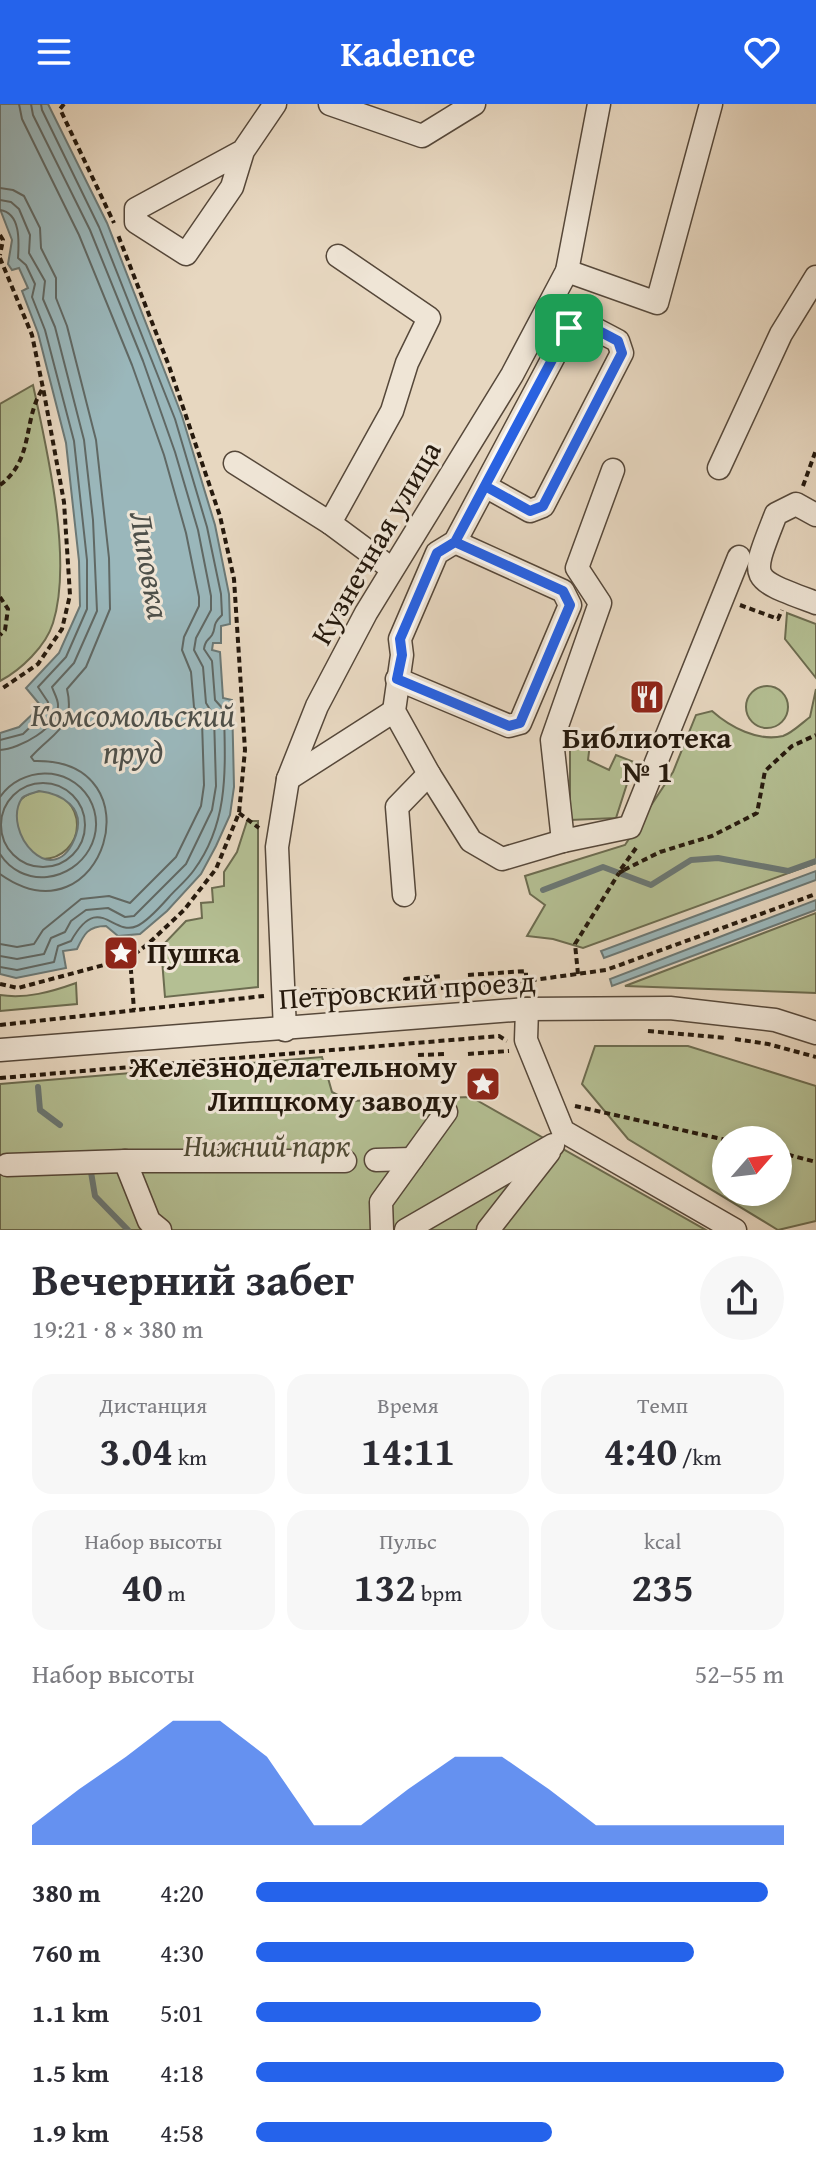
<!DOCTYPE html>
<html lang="ru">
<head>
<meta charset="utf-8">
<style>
	body { margin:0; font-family:"Gentium Book Plus",serif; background:#f7f7f7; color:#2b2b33; height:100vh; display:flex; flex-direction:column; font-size:30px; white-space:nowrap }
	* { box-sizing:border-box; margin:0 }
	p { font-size:26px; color:#7c7c81 }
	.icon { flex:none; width:44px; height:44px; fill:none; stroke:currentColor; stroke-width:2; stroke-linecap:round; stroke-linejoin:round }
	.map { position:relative; height:1126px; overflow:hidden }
	.details { display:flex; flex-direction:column; background:#fff; flex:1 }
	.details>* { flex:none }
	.needle { width:52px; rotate:62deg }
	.buttons { position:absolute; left:712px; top:1022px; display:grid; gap:16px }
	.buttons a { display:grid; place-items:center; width:80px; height:80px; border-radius:50%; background:#fff; box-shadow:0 4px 12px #0003; font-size:40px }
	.pin { position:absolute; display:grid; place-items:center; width:68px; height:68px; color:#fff; margin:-34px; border-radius:16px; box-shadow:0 4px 12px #0006 }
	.round { display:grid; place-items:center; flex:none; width:84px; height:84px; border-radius:42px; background:#f7f7f7 }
	.overview { display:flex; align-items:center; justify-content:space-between; height:136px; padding:0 32px }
	h1 { font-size:44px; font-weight:700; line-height:60px }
	.stats { display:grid; grid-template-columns:repeat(3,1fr); gap:12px; height:136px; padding:8px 32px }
	.stats div { display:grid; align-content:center; border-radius:20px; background:#f7f7f7; text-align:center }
	.stats b { font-size:40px; font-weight:700 }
	.stats small { font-size:22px; font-weight:400 }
	.stats p { font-size:22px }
	.chart { height:224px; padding:16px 32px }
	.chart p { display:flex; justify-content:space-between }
	.chart svg { width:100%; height:144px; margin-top:8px; fill:#2563eb; opacity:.7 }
	ul { padding:0 32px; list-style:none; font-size:26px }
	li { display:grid; grid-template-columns:128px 96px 1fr; align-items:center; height:60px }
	li i { height:20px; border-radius:10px; background:#2563eb }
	header { display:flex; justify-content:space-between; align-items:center; height:104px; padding:0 32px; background:#2563eb; color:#fff; font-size:36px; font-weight:700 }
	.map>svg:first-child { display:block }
	.green { fill:#b4bf93; stroke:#6c6c50; stroke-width:2; fill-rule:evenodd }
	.water { fill:#9ab7bb; stroke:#6b7875; stroke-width:2; fill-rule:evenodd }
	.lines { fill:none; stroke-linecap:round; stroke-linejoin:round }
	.shore { stroke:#606864; stroke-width:2 }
	.stream { stroke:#6b7875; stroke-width:6 }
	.minor-casing { stroke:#56483a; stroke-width:25 }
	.path { stroke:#25190d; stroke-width:4; stroke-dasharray:6 4; stroke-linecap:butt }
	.minor { stroke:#efe5d6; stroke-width:22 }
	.path-bridge { stroke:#25190d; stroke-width:4; stroke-dasharray:6 4; stroke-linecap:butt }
	.route-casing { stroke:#fff; stroke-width:16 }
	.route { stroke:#2563eb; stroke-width:10 }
	.labels { text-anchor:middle; stroke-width:6; stroke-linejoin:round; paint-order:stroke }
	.street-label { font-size:30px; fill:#25190d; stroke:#efe5d6 }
	.poi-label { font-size:30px; font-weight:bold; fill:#25190d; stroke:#efe5d6 }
	.park-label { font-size:30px; font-style:italic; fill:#504b35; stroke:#efe5d6 }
	.water-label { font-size:32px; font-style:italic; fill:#4e504a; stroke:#efe5d6 }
</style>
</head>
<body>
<header><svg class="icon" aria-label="menu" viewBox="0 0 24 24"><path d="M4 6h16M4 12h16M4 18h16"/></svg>Kadence<svg class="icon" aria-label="heart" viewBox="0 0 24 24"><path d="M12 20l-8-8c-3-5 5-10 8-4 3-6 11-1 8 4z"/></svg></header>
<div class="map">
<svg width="816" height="1126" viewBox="0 0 816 1126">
	<rect width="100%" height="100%" fill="#e7d7c0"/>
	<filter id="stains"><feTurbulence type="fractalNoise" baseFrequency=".0025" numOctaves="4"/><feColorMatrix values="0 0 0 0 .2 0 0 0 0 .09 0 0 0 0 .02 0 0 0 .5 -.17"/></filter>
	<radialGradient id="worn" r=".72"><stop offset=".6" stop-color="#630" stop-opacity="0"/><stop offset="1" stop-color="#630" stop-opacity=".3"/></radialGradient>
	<g class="green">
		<path d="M33,281c14,65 40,175 20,238 -7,23 -32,47 -53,58v-277z"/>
		<polygon points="787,509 816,520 816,574 785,535"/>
		<circle cx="767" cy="603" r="21"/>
		<path d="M816,585v174l-233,85 -30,-9 -26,-3 18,-31 -15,-11 -5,-18 100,-31 48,-73 23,-57 16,-4c18,16 46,31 71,25 9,-3 19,-13 27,-19z"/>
		<polygon points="570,632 590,640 588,656 609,666 616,651 634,658 616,714 570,716"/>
		<circle cx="43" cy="721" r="34"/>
		<polygon points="247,717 258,717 258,883 165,893 161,843 186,817 202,814 201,799 213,798 212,784 224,782 224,768 237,748"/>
		<polygon points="816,809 816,889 625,882"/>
		<path d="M76,879l1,21 -77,7v-16c26,4 51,-3 76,-12z"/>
		<path d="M595,942h93l128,40v135l-38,9 -150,-91 -46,-55zM726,1036h52v52h-52z"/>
		<polygon points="322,953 332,988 349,997 471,993 706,1126 0,1126 0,980"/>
	</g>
	<g class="water">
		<path d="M0,0h48l59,119 75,193 33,109 14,69 1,30 -9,2v17h-8l-1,7 8,2 3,46 9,2 2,87 -4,28 -14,31 -15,28 -34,37 -27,23 -22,2 -12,-10c-18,0 -22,8 -29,23l-14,2 3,17 -50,10 -16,-4v-241l19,-6 22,-21 -15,-18 33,-35 21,-47 -1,-45 -13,-118 -28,-110 -16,-42 6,-3 -9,-20 -7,2 -4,-6 4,-24 -12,-31zM39,687c24,3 46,17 37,44 -21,60 -76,-3 -54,-37 4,-4 12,-5 17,-7z"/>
		<polygon points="816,767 816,776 604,854 601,847"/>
		<polygon points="816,796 816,806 612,882 610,875"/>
	</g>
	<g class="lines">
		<g class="shore">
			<path d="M0,84l13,2 11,6 16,32 1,20 15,30v20l11,28 29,114 13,118 1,51 -24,58 -19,22c9,39 -14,43 -36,68l3,4c127,-3 69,186 -34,113"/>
			<path d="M0,96l11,2 8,7 11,26 -1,18 16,28 -2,18 12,28 29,113 9,80 4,91 -23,52 -22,24c2,6 6,12 6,18 1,23 -39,44 -58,45"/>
			<path d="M0,106c21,3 19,32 18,48l8,7 9,19 -3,13 13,33 29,111 13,119v49l-21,48 -28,30 10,15 -1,9 -24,23 -23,6"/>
			<circle cx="43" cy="721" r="42"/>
			<path d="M0,693c21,-30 68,-33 89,1 20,35 -5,75 -42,79 -19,2 -37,-7 -47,-23"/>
			<polyline points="0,840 17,843 34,840 43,826 81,795 109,792 130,799 176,753 201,702 204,681 202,617 194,603 191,568 182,546 184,533 199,502 199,493 186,429 164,351 132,261 79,131 22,15 19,0"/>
			<polyline points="0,852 17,855 44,850 51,834 65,828 71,817 86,806 108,804 125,813 134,812 186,760 212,706 216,682 214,612 206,599 203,563 194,546 196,534 211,506 211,492 198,426 175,348 143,257 90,126 33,11 31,0"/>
			<path d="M0,863l17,3 37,-8 4,-16 13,-5c28,-50 41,-4 66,-15 11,-5 24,-20 32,-29 8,-9 18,-17 25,-27 36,-49 31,-104 30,-160l-9,-10 -3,-39 -8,-12c1,-9 4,-8 8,-14 5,-9 -1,-9 10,-20l-1,-21 -14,-67 -32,-108 -76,-192 -57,-117 -1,-6"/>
		</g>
		<g class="stream">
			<polyline points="543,786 603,763 651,781 691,756 718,754 788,767 816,757"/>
			<polyline points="38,983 40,1006 60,1021"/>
			<polyline points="91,1068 95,1092 128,1126"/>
		</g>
		<defs>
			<g id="minor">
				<polyline points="330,0 422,32 474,0"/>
				<polyline points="243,47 232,83 186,150 136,118 136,105 243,47 275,0"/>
				<polyline points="338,152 429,214 407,259 392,307 330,419 392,465"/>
				<polyline points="567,167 657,199 711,0"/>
				<polyline points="235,359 330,419"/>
				<polyline points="719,364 781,230 816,173"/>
				<polyline points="485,382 530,407 543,402 622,249 618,237 580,217 569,224 455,438 437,449 400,535 402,551 394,607 429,670 471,737 502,755 563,737 630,723 739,453"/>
				<path d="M816,411l-20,-11 -20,10c-26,67 -29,63 40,89"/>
				<polyline points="397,575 509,622 520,619 570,501 563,487 455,438"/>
				<polyline points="288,675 394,607"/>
				<polyline points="563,737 552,636 600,499 577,464 613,366"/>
				<polyline points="404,791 397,703 429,670"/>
				<polyline points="527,905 526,936 563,1027 735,1126"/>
				<polyline points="285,926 277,743 288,675 317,602 366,509 512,271 567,167 599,0"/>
				<polyline points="0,946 527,905 670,904 775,916 816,929"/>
				<polyline points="376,1056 412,1055"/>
				<polyline points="125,1057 149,1117 160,1126"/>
				<polyline points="7,1061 125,1057 345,1057"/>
				<polyline points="382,1126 381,1098 446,1008"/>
				<polyline points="406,1126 553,1041"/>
				<polyline points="488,1126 549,1048"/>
			</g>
		</defs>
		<use href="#minor" class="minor-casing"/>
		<g class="path">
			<polyline points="64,0 60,5 114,119"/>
			<polyline points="0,131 3,136 0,151"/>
			<polyline points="0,154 32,231 44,289 64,398 70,491 62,525 38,560 0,586"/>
			<path d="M0,381c35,-26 22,-65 43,-97"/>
			<polyline points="803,382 816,346"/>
			<polyline points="0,493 8,505 5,526 0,531"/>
			<polyline points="740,501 778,515 782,506"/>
			<polyline points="239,709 259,724"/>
			<polyline points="621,765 636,744"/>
			<polyline points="624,766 660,748 712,732 757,709 765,667 792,642 816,631"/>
			<polyline points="130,854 134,906"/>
			<polyline points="578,870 575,840 619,769"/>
			<polyline points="468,871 526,867 526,877"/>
			<polyline points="0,880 18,884 130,854 149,839 184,806 216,765 239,709 245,646 234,475 220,412 169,262 118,131"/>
			<polyline points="311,886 406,887 526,877 606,866 816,790"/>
			<polyline points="406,886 405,875 443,872"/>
			<polyline points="0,921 264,892"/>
			<polyline points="648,927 727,934"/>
			<polyline points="735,935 768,940 816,953"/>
			<polyline points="468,950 509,947"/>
			<polyline points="418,951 447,950"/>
			<polyline points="0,974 499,932 507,937"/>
			<polyline points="575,1002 726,1036"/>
			<polyline points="778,1048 816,1058"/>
		</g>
		<use href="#minor" class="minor"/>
		<polyline class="path-bridge" points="619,769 624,766"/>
	</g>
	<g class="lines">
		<defs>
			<polyline id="route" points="569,224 455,438 437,449 400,535 402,551 397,575 509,622 520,619 570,501 563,487 455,438 485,382 530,407 543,402 622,249 618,237 580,217 569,224"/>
		</defs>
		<use href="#route" class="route-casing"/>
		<use href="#route" class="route"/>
	</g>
	<defs>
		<symbol id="restaurant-square" viewBox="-11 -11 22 22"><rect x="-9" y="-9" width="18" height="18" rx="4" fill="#8f2418" stroke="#efe5d6"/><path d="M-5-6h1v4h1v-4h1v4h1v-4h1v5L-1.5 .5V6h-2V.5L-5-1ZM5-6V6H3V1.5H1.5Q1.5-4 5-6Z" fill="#fff"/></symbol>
		<symbol id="sight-square" viewBox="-11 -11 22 22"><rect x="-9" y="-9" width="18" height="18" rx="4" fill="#8f2418" stroke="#efe5d6"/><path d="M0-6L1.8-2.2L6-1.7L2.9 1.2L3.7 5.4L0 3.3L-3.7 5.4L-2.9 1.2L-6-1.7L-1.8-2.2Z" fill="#fff"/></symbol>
	</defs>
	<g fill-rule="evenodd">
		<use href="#restaurant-square" x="627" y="573" width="40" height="40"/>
		<use href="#sight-square" x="101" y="829" width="40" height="40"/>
		<use href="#sight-square" x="463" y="960" width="40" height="40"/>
	</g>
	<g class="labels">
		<g class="street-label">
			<text transform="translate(376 439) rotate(-60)" y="10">Кузнечная улица</text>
			<text transform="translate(407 886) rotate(-4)" y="10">Петровский проезд</text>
		</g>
		<g class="poi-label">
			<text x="647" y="644">Библиотека<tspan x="647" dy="34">№ 1</tspan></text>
			<text x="147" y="859" text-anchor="start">Пушка</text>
			<text x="457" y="973" text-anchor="end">Железноделательному<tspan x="457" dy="34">Липцкому заводу</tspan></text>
		</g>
		<g class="park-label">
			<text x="267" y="1052">Нижний парк</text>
		</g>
		<g class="water-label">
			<text transform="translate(150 461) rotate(80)" y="11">Липовка</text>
			<text x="133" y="622">Комсомольский<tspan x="133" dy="37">пруд</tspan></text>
		</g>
	</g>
	<rect width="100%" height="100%" filter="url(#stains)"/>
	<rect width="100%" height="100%" fill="url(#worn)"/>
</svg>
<div class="buttons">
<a><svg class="needle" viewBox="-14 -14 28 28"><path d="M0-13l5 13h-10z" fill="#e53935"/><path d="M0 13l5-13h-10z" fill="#7c7c81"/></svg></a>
</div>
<div class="pin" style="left:569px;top:224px;background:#1e9e55"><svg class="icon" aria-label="arrive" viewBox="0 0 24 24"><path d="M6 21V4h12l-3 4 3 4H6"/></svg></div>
</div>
<section class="details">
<div class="overview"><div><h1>Вечерний забег</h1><p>19:21 · 8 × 380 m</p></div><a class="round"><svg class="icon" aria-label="share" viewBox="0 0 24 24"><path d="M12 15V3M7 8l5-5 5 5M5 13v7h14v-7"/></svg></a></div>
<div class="stats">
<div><p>Дистанция</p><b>3.04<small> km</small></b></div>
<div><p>Время</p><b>14:11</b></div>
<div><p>Темп</p><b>4:40<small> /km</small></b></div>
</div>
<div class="stats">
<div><p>Набор высоты</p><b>40<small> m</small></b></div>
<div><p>Пульс</p><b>132<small> bpm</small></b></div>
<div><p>kcal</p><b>235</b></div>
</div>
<div class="chart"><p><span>Набор высоты</span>52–55 m</p>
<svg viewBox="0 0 160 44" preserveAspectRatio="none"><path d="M0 44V38L10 27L20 17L30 6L40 6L50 17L60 38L70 38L80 27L90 17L100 17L110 27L120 38L130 38L140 38L150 38L160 38V44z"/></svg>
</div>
<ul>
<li><b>380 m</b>4:20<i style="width:97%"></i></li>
<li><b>760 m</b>4:30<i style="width:83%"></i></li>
<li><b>1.1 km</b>5:01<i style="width:54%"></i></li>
<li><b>1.5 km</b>4:18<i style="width:100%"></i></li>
<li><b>1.9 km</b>4:58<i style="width:56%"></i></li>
</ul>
</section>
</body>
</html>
